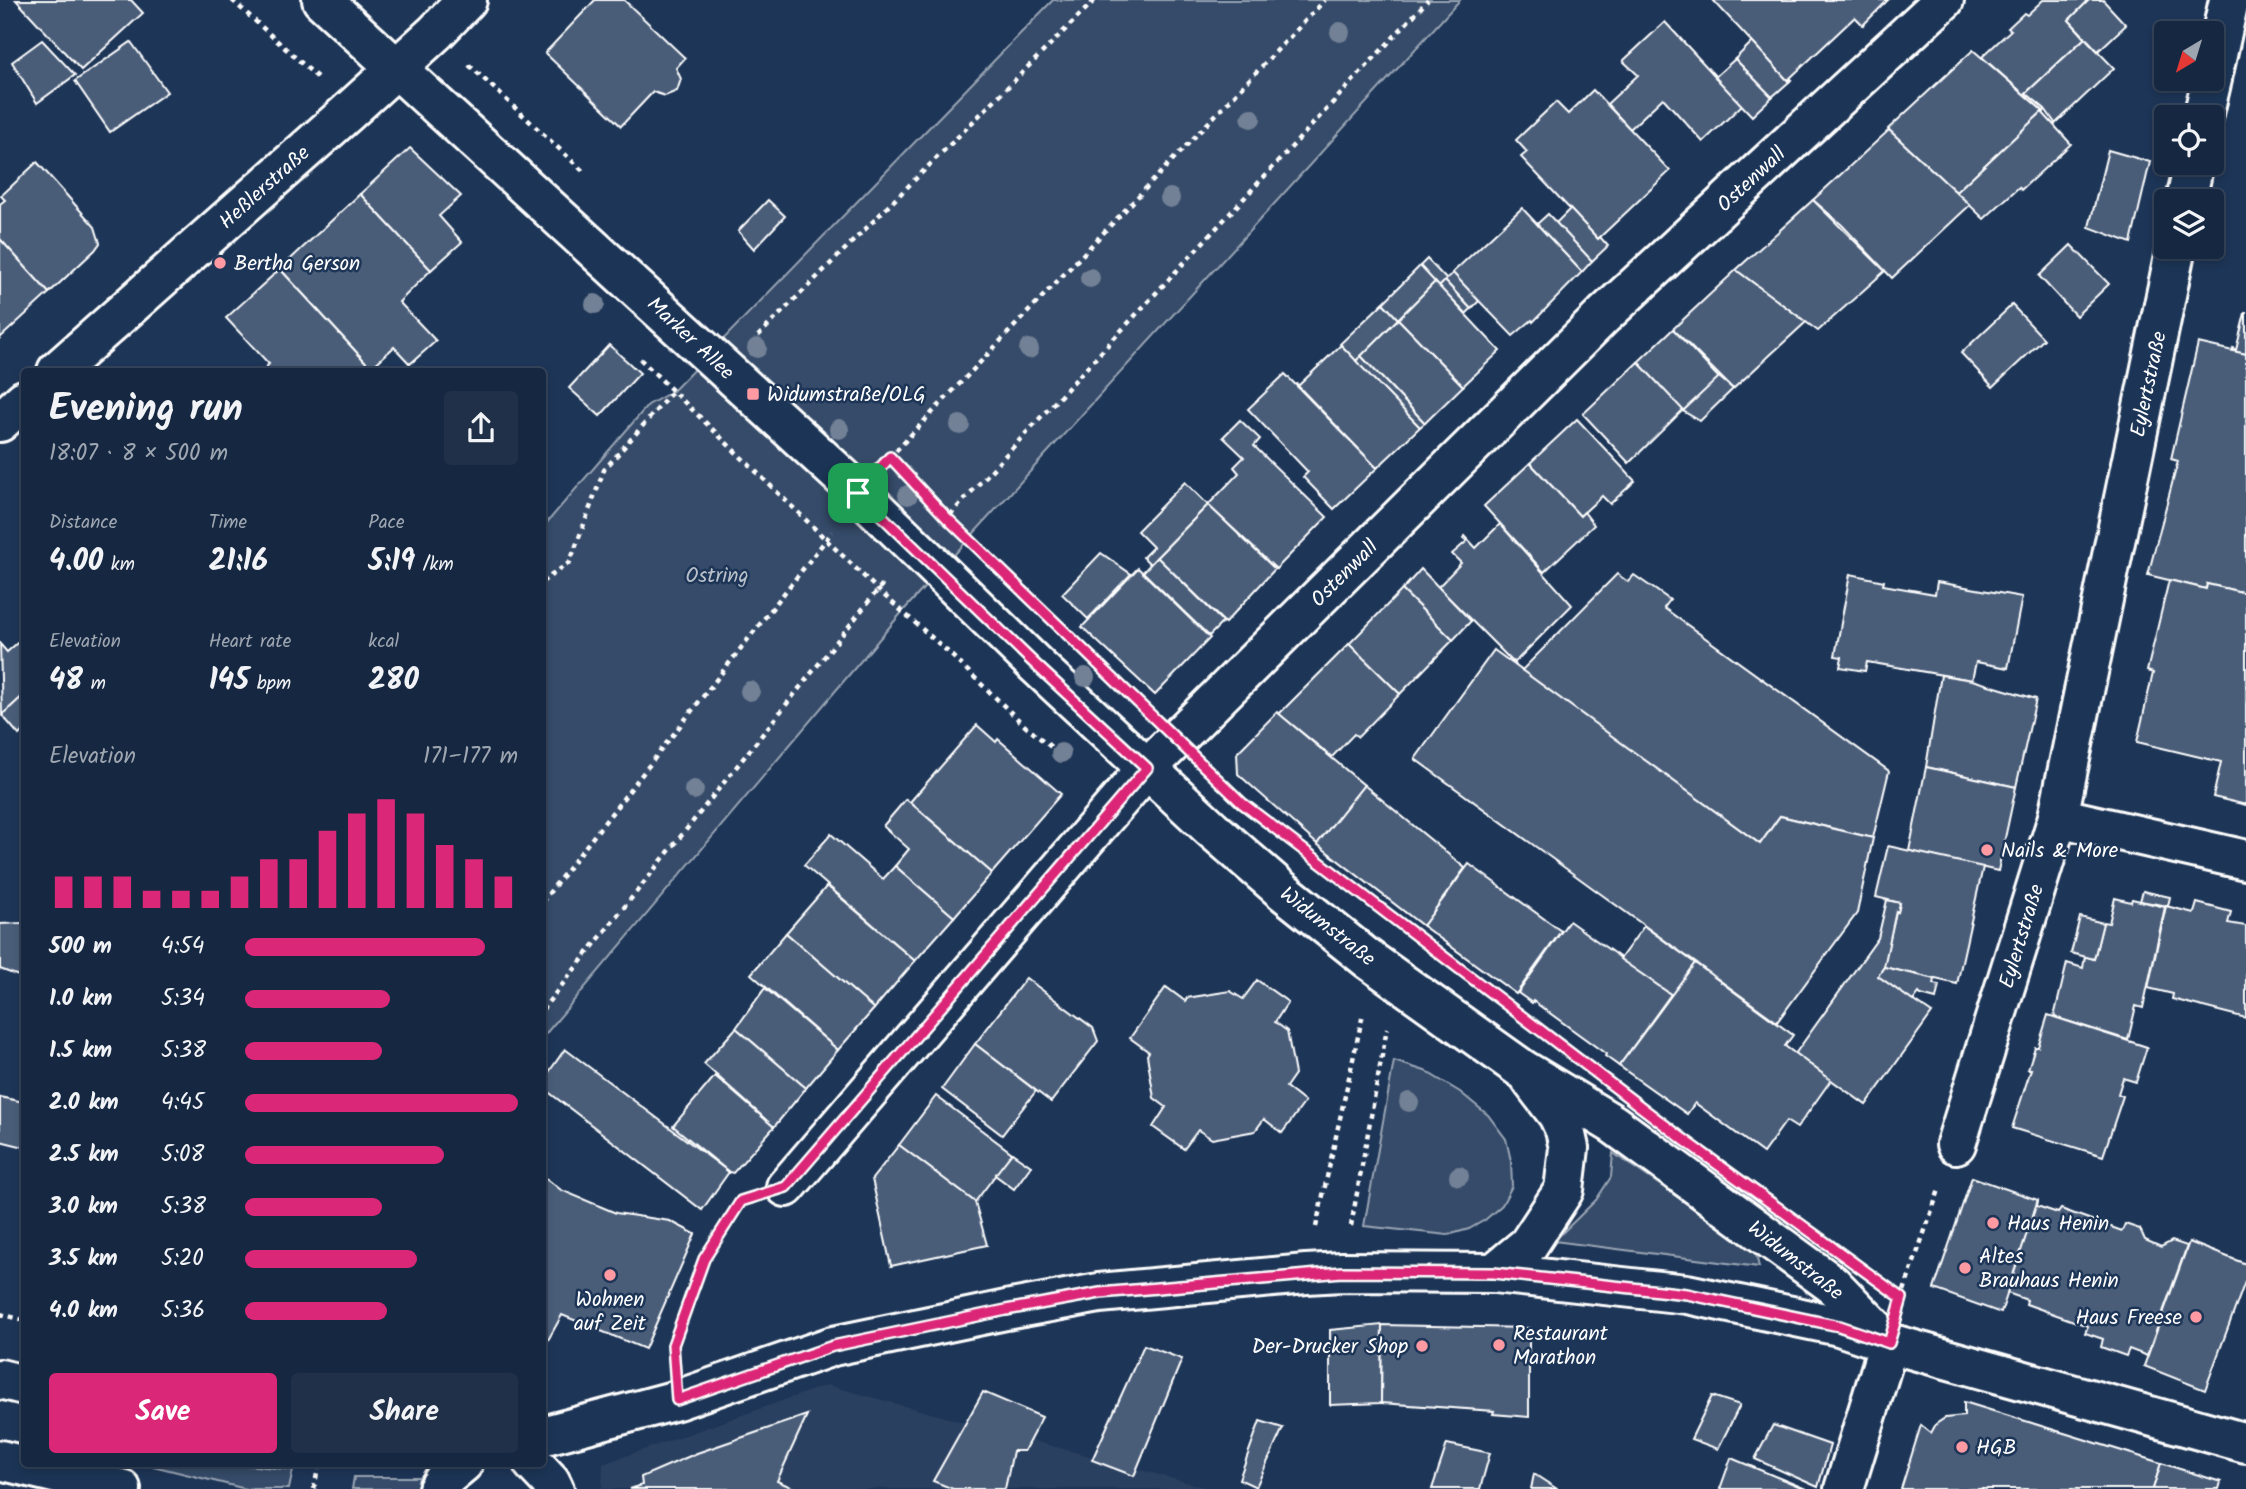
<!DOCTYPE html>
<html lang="en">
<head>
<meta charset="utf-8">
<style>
	body { margin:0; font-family:Kalam,sans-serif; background:#1f3048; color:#f1f3f6; height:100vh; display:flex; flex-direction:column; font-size:26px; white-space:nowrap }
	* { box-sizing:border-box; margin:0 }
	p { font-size:23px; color:#9ea6b1 }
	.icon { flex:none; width:38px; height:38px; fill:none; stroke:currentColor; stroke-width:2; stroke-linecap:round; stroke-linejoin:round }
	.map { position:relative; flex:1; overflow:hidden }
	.details { position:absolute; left:21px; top:368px; width:525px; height:1099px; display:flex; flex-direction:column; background:#162841; border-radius:7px; box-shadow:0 4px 10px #0003,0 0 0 2px #35445a }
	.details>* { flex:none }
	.needle { width:46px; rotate:218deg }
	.tools { position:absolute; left:2154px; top:21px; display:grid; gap:14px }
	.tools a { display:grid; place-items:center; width:70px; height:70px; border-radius:7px; background:#162841; box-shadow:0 4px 10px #0003,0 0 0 2px #35445a; font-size:35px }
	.pin { position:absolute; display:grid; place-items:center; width:60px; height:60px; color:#fff; margin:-30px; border-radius:14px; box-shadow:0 4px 10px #0006 }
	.round { display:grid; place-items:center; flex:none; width:74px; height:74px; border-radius:7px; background:#1f3048 }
	.summary { display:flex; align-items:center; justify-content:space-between; height:119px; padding:0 28px }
	h1 { font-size:38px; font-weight:700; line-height:52px }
	.metrics { display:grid; grid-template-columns:repeat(3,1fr); gap:10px; height:119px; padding:7px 28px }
	.metrics div { display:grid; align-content:center }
	.metrics b { font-size:30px; font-weight:700 }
	.metrics small { font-size:19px; font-weight:400 }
	.metrics p { font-size:19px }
	.chart { height:196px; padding:14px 28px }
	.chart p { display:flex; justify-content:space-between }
	.chart svg { width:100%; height:126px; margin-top:7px; stroke:#db2777; stroke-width:6 }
	.primary-button { display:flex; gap:14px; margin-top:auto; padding:14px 28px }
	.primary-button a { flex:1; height:80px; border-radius:7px; background:#db2777; color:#fff; font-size:28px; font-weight:700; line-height:80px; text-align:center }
	.primary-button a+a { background:#1f3048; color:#f1f3f6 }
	ul { padding:0 28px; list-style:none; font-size:23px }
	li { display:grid; grid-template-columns:112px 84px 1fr; align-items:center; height:52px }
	li i { height:18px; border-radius:9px; background:#db2777 }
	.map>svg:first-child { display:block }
	.built { fill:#2a4161 }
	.green { fill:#364b69; stroke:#9aa5b4; stroke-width:2 }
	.building { fill:#4a5d79; stroke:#fff; stroke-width:2 }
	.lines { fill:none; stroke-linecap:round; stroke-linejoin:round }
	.street-casing { stroke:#fff; stroke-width:44 }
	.secondary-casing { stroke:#fff; stroke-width:44 }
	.path { stroke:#fff; stroke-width:4.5; stroke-dasharray:5 5; stroke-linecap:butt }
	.street { stroke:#1d3557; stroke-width:38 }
	.secondary { stroke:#1d3557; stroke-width:38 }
	.tree { fill:#738196 }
	.route-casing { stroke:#fff; stroke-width:14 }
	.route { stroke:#db2777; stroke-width:9 }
	.poi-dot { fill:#ff9aa2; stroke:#1d3557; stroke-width:2.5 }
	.labels { text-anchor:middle; stroke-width:5; stroke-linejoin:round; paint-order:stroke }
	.street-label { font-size:21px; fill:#fff; stroke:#1d3557 }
	.poi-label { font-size:21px; fill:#fff; stroke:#1d3557; text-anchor:start }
	.park-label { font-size:21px; fill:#b9c0ca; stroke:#1d3557 }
</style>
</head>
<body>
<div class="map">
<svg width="2246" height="1489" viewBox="0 0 2246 1489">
	<rect width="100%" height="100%" fill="#1d3557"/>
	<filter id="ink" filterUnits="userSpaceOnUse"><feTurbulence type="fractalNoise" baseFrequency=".0143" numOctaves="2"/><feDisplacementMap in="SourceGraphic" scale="14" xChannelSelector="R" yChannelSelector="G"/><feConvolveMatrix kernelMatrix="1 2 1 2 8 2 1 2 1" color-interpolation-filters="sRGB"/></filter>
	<g filter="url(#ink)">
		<polygon class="built" points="827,1385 1211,1489 602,1489 603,1464"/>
		<g class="green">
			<polygon points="1053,0 1460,0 903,611 543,1037 543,527 648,405 673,391"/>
			<polygon points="1394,1061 1425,1071 1460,1092 1488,1115 1506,1139 1511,1161 1512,1186 1502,1205 1485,1220 1469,1229 1448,1235 1364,1226"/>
			<polygon points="1613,1153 1755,1250 1759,1267 1554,1241 1596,1200 1611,1177"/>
			<polygon points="141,1463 226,1463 293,1470 289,1489 246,1489"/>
			<polygon points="354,1477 419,1477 417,1489 352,1489"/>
		</g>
		<g class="building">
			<polygon points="16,0 131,0 143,13 81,70"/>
			<polygon points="595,0 624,0 685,58 676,68 681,79 677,91 665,96 653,92 621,126 545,53"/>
			<polygon points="1713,0 1888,0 1863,25 1855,17 1789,79 1791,80 1789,82"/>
			<polygon points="2043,0 2089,0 2069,20 2085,38 2026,93 2045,109 2044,112 1982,57 2011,30 2008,28 2024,13 2027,15"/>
			<polygon points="2089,0 2103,0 2126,25 2098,51 2069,20"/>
			<polygon points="1665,22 1742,105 1703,142 1663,98 1630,129 1607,104 1638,75 1623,61"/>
			<polygon points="2085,38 2114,68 2054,125 2055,123 2045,109 2026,93"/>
			<polygon points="42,40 75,75 37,103 12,62"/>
			<polygon points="131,42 167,92 110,132 75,81"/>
			<polygon points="1752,42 1789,82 1772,97 1735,59"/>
			<polygon points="1973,50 2043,111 1956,192 1888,129"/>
			<polygon points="1735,59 1772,97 1752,116 1715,77"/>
			<polygon points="1593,90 1670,171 1598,239 1521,157 1527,152 1516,140 1556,102 1568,114"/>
			<polygon points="2042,112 2071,144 2021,190 2019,187 1984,219 1956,192"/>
			<polygon points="1889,130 1970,205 1892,278 1842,225 1813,200"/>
			<polygon points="410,148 461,196 439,216 462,242 431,270 360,194"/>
			<polygon points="2108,150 2150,162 2131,243 2089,227"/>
			<polygon points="37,162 95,227 100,243 95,250 49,293 0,239 0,204 5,200 1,196"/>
			<polygon points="360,194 431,270 399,302 436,341 410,364 394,347 371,368 280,269"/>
			<polygon points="768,200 785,216 754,249 738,231"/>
			<polygon points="1813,200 1885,271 1818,331 1736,270"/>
			<polygon points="1522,208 1582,272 1533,322 1532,320 1513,336 1452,273"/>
			<polygon points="1570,209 1598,239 1600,237 1608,246 1592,261 1556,223"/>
			<polygon points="1548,214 1592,261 1582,272 1537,224"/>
			<polygon points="0,239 49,293 0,338"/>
			<polygon points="2071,245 2109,284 2076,316 2039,276"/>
			<polygon points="1427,259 1447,280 1439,287 1420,266"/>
			<polygon points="1420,266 1435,282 1398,319 1383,303"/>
			<polygon points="280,269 371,368 368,371 270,371 266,367 269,364 226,318"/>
			<polygon points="1736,270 1806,322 1733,389 1673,329"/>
			<polygon points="1453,273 1479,301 1471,309 1445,281"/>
			<polygon points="1445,281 1471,309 1466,314 1439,287"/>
			<polygon points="1435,282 1500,351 1463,386 1398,319"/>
			<polygon points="1383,303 1398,319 1356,361 1340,344"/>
			<polygon points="2012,305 2044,339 1993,387 1961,353"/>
			<polygon points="2245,313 2246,313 2246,354 2232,351 2233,348 2236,350"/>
			<polygon points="1398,319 1463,386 1425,423 1361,356"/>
			<polygon points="1673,329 1719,378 1683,411 1638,362"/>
			<polygon points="2198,343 2246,354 2246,593 2207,584 2206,589 2148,575 2178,461 2171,459"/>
			<polygon points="609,345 640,373 600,416 569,388"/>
			<polygon points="1341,345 1420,427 1377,468 1296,384 1299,385"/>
			<polygon points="1361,356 1425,423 1420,427 1356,361"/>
			<polygon points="1638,362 1683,410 1629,463 1583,414"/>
			<polygon points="1285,374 1377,468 1334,509 1303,477 1308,472 1248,409"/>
			<polygon points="1719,377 1733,389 1700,421 1683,411"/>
			<polygon points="1577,419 1635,481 1610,504 1602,496 1580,516 1530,463"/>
			<polygon points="1240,420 1260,439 1254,446 1327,517 1276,569 1208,505 1239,473 1234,467 1244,457 1223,437"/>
			<polygon points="1530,463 1580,516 1584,512 1594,525 1544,572 1484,506"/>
			<polygon points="1185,482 1208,505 1150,564 1143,557 1153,547 1137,531"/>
			<polygon points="1208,505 1275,569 1225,623 1157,557"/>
			<polygon points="1500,524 1572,605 1514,663 1438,587 1461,563 1452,554 1467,541 1463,538 1465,536 1476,548"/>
			<polygon points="1101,553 1131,574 1088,619 1062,594"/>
			<polygon points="1157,557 1223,622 1209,636 1143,572"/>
			<polygon points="1138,568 1210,638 1155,695 1082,627"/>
			<polygon points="1421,569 1471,621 1453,640 1402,590"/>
			<polygon points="1617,574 1628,582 1634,575 1670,600 1664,608 1889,771 1873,838 1780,816 1760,844 1521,671"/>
			<polygon points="1850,574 1884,581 1883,585 1935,594 1937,582 2022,597 2008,668 1976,662 1972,680 1867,662 1865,671 1840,667 1842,657 1835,656"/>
			<polygon points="2169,580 2206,589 2207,584 2246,593 2246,805 2213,797 2221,762 2137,742 2153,673 2147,671"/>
			<polygon points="1402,590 1453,640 1400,694 1349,644"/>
			<polygon points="24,637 24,695 2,715 0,644 7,652"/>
			<polygon points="1349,644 1400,694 1358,737 1354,734 1332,757 1279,714"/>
			<polygon points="1494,650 1760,844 1780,816 1873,838 1857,913 1777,1022 1415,759"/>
			<polygon points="1941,675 1972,680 2036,699 2016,787 1926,767"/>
			<polygon points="24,695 24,730 19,735 2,715"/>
			<polygon points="1277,712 1364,785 1317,844 1238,774 1237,753"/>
			<polygon points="977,725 996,742 998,739 1061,794 992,873 910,802"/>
			<polygon points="1926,767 2016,787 1998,871 1909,851"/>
			<polygon points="1364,785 1465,868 1423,926 1317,844"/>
			<polygon points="906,799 992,873 954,917 895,866 909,849 883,826"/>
			<polygon points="831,834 883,879 895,866 954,917 915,961 804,865"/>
			<polygon points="1888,846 1983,867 1957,984 1883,967 1896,911 1898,912 1900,903 1876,897"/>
			<polygon points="1469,864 1561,931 1516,994 1423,926"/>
			<polygon points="827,886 915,961 874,1009 786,933"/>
			<polygon points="2143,891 2170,897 2168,906 2140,901"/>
			<polygon points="2115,898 2131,902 2132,899 2165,907 2143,1008 2136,1006 2128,1040 2054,1017 2067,963 2083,968 2085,956 2094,959 2103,922 2109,923"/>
			<polygon points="1887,900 1900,903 1898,912 1896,911 1884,967 1878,976 1932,1013 1866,1105 1795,1054 1878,938"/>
			<polygon points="2197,903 2231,912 2228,923 2246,926 2246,1018 2172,999 2173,994 2148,988 2166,906 2194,913"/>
			<polygon points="2080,917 2103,923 2094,959 2071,953"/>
			<polygon points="1569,921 1671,994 1619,1066 1605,1056 1606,1054 1533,1001 1532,1003 1518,993"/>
			<polygon points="24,923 24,978 0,969 0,924"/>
			<polygon points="1644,926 1695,963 1672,995 1620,959"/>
			<polygon points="786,933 874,1009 838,1050 751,974"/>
			<polygon points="1695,963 1793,1035 1785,1046 1831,1080 1797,1128 1786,1121 1763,1153 1695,1103 1687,1114 1619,1066"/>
			<polygon points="1884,967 1935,979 1934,984 1939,985 1936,999 1921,995 1919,993 1913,1001 1878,976"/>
			<polygon points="1026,978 1093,1028 1098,1041 1051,1102 975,1044"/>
			<polygon points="1257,980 1288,1002 1275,1022 1287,1031 1295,1074 1286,1087 1305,1102 1282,1133 1264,1119 1255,1131 1212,1139 1198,1130 1184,1149 1153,1127 1166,1107 1154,1098 1147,1055 1149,1052 1130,1038 1166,987 1185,1001 1187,998 1230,991 1243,999"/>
			<polygon points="765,988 838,1050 806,1088 736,1028"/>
			<polygon points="2048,1015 2147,1047 2136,1082 2123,1078 2118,1094 2123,1096 2103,1156 2012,1128 2031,1069 2028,1069 2035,1047 2038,1047"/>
			<polygon points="736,1028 806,1088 774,1127 704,1064"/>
			<polygon points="975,1044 1036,1091 1002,1135 942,1089"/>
			<polygon points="565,1049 729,1172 702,1210 542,1087 542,1082"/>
			<polygon points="715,1076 774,1127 733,1173 729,1172 673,1126"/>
			<polygon points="936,1096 1012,1153 975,1202 899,1145"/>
			<polygon points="0,1097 24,1102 24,1147 0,1141"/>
			<polygon points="899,1145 975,1202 987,1245 891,1266 872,1179"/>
			<polygon points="1012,1153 1031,1166 1014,1189 995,1175"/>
			<polygon points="542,1175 561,1190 616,1213 670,1221 695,1234 645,1349 562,1315 542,1351"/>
			<polygon points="1972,1177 2038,1200 2001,1313 1934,1289"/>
			<polygon points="2038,1200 2037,1206 2058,1213 2061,1209 2122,1231 2125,1224 2140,1229 2145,1240 2161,1247 2172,1241 2187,1246 2147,1356 2129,1349 2126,1356 2101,1347 2103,1339 2085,1333 2088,1326 2026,1304 2027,1300 2007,1293"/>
			<polygon points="2189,1242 2246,1264 2246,1279 2205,1390 2144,1366"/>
			<polygon points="1382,1325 1381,1403 1330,1405 1330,1330"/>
			<polygon points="1382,1325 1529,1328 1529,1417 1493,1414 1494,1411 1381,1403"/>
			<polygon points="1144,1345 1182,1359 1134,1476 1092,1460"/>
			<polygon points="983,1392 1042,1417 1024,1451 1013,1451 1005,1489 953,1489 933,1481"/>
			<polygon points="1712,1396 1740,1405 1718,1449 1691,1439"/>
			<polygon points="1964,1402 2161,1463 2153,1489 1901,1489 1921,1425 1931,1433 1936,1424 1945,1418 1964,1416"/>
			<polygon points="807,1415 777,1481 796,1489 630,1489 642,1485 641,1477 697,1453"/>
			<polygon points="1260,1421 1283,1428 1256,1487 1239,1479"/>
			<polygon points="1773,1425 1830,1445 1818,1487 1755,1459"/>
			<polygon points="1447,1444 1490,1453 1480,1489 1432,1489"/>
			<polygon points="1731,1458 1806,1489 1720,1489"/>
			<polygon points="2161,1463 2221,1482 2219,1489 2153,1489"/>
			<polygon points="1534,1474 1557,1489 1531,1489"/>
		</g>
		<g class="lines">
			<defs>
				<g id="street">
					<polyline points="2212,78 2229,0"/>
					<polyline points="2203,117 2212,79"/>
					<polyline points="2186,201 2194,163"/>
					<polyline points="2058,817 2246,860"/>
					<polyline points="1956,1144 2058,817 2176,247"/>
					<polyline points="786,1187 1147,768 1604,315 1944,0"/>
					<polyline points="0,1460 121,1489"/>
					<polyline points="533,1463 550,1481 554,1489"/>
					<polyline points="438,1489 445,1478 463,1463"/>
					<polyline points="1844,1489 1889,1343"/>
				</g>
				<g id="secondary">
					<polyline points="322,0 851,485 1036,665 1212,829 1283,891 1368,959 1522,1069 1613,1124 1832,1284 1889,1343"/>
					<polyline points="57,371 346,114 435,33 467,0"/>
					<polyline points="0,422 24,400"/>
					<polyline points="1494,1273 1528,1245 1564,1190 1569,1148 1565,1130 1558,1115 1532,1081"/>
					<polyline points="0,1379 24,1385"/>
					<polyline points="542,1436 677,1400 833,1346 1006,1310 1099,1293 1306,1274 1342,1272 1494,1273 1687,1294 1839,1326 1889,1343 2246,1443"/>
				</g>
			</defs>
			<use href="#street" class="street-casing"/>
			<use href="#secondary" class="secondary-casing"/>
			<g class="path">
				<polyline points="232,0 317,77"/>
				<polyline points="469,65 583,171"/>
				<polyline points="758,336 1095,0"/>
				<polyline points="640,359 877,589 947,651 1025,726 1051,747"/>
				<polyline points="889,458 1325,0"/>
				<polyline points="950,515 1428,0"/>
				<polyline points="542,582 570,562 604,470 673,391"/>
				<polyline points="542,902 832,532"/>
				<polyline points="542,1010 885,581"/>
				<polyline points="1351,1226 1387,1028"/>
				<polyline points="1316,1227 1363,1014"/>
				<polyline points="1904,1291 1940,1187"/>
				<polyline points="0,1314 24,1320"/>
				<polyline points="674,1353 673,1345 704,1259 742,1200"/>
				<polyline points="314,1489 319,1463"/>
			</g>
			<use href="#street" class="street"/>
			<use href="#secondary" class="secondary"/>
		</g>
		<g class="tree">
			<circle cx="1340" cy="32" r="10"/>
			<circle cx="1251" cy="118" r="10"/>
			<circle cx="1170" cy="198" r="10"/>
			<circle cx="1090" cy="278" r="10"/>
			<circle cx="595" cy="304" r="10"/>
			<circle cx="757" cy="348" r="10"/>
			<circle cx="1029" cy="349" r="10"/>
			<circle cx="960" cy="425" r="10"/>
			<circle cx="839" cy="429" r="10"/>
			<circle cx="908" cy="495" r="10"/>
			<circle cx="1085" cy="677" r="10"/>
			<circle cx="750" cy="691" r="10"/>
			<circle cx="1061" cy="753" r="10"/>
			<circle cx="694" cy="790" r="10"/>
			<circle cx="1409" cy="1102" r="10"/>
			<circle cx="1459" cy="1176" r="10"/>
		</g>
	</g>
	<g class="lines" filter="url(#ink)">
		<defs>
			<polygon id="route" points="890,457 947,518 1242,803 1683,1139 1902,1298 1889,1343 1839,1326 1687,1294 1494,1273 1342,1272 1100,1293 1006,1310 833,1346 677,1400 673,1345 704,1259 741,1201 786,1187 1147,768 1036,665 858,493"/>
		</defs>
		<use href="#route" class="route-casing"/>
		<use href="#route" class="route"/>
	</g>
	<g class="poi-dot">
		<circle cx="220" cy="263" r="7"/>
		<rect x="746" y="387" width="14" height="14" rx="3.5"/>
		<circle cx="1987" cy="850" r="7"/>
		<circle cx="1993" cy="1223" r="7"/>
		<circle cx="1965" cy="1268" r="7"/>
		<circle cx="610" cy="1275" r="7"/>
		<circle cx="2196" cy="1317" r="7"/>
		<circle cx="1499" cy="1345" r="7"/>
		<circle cx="1422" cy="1346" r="7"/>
		<circle cx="1962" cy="1447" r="7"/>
	</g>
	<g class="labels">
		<g class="street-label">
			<text transform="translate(1751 179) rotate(-43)" y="7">Ostenwall</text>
			<text transform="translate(264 187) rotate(-42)" y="7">Heßlerstraße</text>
			<text transform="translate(691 338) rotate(43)" y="7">Marker Allee</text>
			<text transform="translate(2148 384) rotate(-78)" y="7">Eylertstraße</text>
			<text transform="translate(1344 573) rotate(-45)" y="7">Ostenwall</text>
			<text transform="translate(1328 926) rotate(38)" y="7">Widumstraße</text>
			<text transform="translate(2021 936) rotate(-73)" y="7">Eylertstraße</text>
			<text transform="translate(1796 1260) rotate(38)" y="7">Widumstraße</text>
		</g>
		<g class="poi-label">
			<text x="234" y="270">Bertha Gerson</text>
			<text x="767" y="401">Widumstraße/OLG</text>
			<text x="2001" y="857">Nails &amp; More</text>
			<text x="2007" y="1230">Haus Henin</text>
			<text x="1979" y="1263">Altes<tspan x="1979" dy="24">Brauhaus Henin</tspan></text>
			<text x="610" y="1306" text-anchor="middle">Wohnen<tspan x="610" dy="24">auf Zeit</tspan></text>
			<text x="2182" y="1324" text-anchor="end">Haus Freese</text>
			<text x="1513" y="1340">Restaurant<tspan x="1513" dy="24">Marathon</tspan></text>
			<text x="1408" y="1353" text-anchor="end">Der-Drucker Shop</text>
			<text x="1976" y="1454">HGB</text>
		</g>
		<g class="park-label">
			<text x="717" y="582">Ostring</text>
		</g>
	</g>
</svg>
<div class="tools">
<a><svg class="needle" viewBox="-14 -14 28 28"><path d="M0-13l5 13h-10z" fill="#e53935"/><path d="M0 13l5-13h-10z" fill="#9ea6b1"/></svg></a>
<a><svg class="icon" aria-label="locate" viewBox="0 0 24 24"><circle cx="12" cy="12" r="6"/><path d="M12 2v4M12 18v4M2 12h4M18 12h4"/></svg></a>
<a><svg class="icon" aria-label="layers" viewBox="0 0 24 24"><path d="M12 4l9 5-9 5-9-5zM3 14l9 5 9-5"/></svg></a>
</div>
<div class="pin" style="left:858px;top:493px;background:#1e9e55"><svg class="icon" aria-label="arrive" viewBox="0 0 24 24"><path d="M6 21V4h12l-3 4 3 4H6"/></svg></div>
<section class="details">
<div class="summary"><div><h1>Evening run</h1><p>18:07 · 8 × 500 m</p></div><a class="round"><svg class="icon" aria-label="share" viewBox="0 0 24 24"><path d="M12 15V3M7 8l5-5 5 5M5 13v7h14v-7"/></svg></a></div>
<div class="metrics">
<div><p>Distance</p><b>4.00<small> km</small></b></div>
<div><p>Time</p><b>21:16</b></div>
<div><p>Pace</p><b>5:19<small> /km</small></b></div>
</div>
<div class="metrics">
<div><p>Elevation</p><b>48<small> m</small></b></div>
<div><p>Heart rate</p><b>145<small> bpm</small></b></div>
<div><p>kcal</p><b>280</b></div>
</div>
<div class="chart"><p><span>Elevation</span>171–177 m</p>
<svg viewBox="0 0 160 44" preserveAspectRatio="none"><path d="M5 44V33M15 44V33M25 44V33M35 44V38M45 44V38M55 44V38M65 44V33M75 44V27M85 44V27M95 44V17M105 44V11M115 44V6M125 44V11M135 44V22M145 44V27M155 44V33"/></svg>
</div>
<ul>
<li><b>500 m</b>4:54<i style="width:88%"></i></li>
<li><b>1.0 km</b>5:34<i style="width:53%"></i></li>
<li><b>1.5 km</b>5:38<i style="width:50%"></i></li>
<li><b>2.0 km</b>4:45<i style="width:100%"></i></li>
<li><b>2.5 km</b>5:08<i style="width:73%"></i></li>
<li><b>3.0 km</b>5:38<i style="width:50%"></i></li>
<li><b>3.5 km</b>5:20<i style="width:63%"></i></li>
<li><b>4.0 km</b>5:36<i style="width:52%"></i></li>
</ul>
<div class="primary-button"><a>Save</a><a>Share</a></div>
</section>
</div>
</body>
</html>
